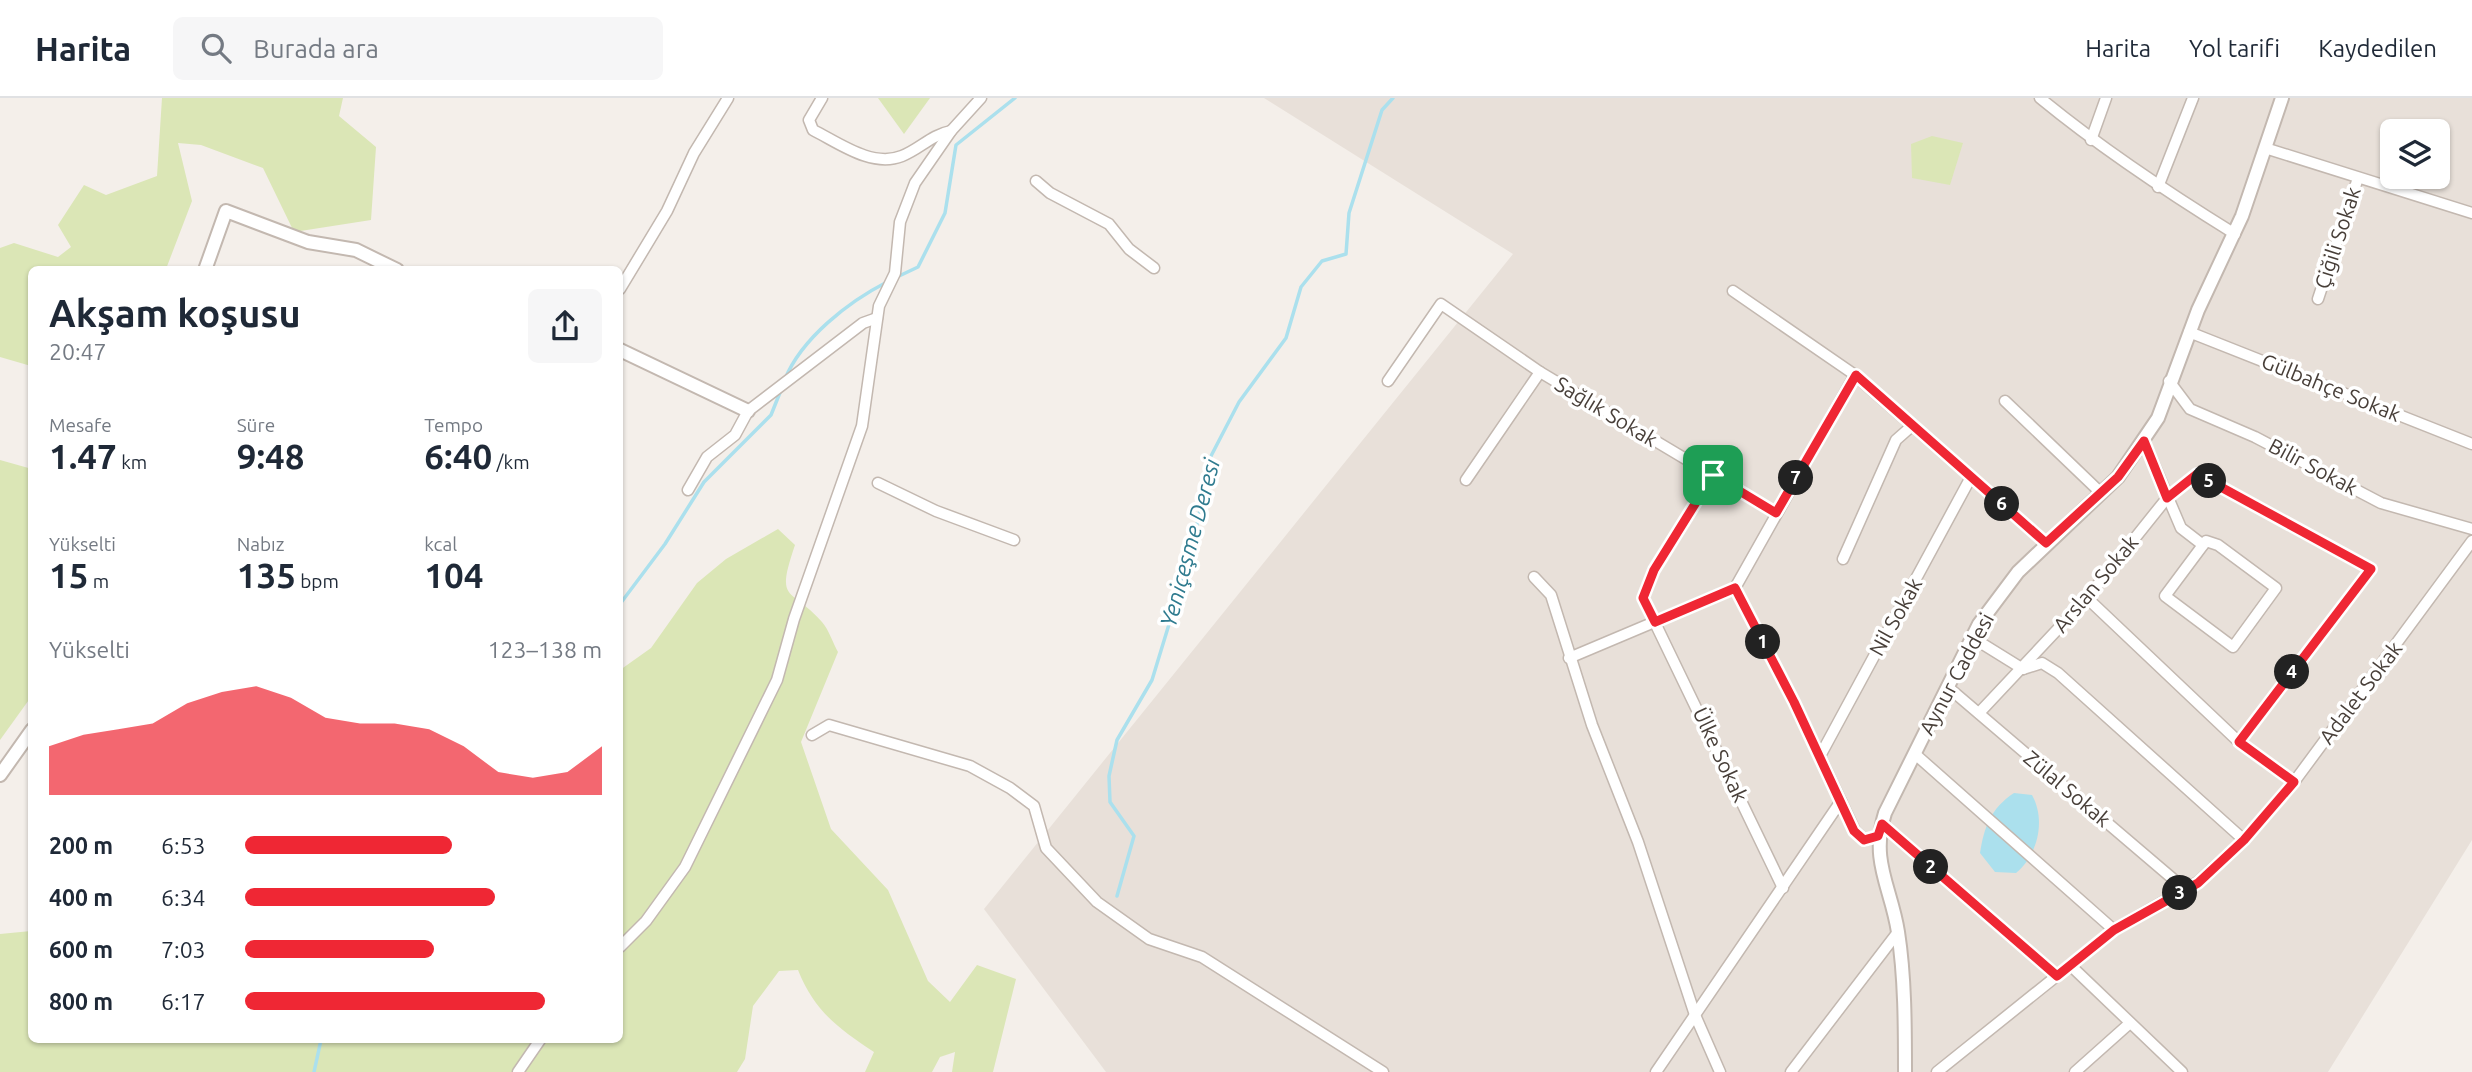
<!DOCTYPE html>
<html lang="tr">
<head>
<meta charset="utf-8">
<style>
	body { margin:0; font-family:Ubuntu,sans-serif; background:#f6f6f7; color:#1f2937; height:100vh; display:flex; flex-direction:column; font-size:26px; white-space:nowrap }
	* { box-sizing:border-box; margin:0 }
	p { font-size:23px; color:#747a83 }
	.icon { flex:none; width:38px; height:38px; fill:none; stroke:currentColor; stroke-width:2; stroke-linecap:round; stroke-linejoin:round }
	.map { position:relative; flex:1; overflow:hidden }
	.drawer { position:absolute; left:28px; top:168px; width:595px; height:777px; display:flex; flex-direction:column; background:#fff; border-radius:10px; box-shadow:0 2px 5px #0004 }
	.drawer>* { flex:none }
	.fabs { position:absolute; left:2380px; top:21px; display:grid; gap:14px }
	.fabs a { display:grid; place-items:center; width:70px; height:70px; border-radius:10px; background:#fff; box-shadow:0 2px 5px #0004; font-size:35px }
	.pin { position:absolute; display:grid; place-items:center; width:60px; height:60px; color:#fff; margin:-30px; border-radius:14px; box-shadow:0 4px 10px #0006 }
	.km { position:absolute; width:35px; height:35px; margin:-18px; border-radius:50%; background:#222; color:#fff; font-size:19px; line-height:35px; text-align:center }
	.round { display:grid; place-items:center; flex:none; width:74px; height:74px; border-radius:10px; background:#f6f6f7 }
	.head { display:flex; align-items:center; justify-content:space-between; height:119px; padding:0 21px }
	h1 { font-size:38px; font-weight:700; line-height:52px }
	.stats { display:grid; grid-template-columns:repeat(3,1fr); gap:10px; height:119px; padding:7px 21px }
	.stats div { display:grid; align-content:center }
	.stats b { font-size:35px; font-weight:700 }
	.stats small { font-size:19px; font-weight:400 }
	.stats p { font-size:19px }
	.chart { height:196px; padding:14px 21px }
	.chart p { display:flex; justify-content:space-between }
	.chart svg { width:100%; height:126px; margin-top:7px; fill:#ef2734; opacity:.7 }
	ul { padding:0 21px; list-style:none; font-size:23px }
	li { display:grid; grid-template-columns:112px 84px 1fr; align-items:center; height:52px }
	li i { height:18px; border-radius:9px; background:#ef2734 }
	header { display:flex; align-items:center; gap:42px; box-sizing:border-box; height:98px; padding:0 35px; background:#fff; border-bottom:2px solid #e0e1e3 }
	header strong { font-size:33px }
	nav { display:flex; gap:38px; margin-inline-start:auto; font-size:24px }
	.search { width:490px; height:63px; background:#f6f6f7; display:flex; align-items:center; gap:18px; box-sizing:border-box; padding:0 24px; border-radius:10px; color:#747a83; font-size:26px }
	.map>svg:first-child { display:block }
	.residential { fill:#e8e0d9; fill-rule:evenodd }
	.green { fill:#dbe6b6 }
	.water { fill:#abe0ed }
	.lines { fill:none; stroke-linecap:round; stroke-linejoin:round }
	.stream { stroke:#abe0ed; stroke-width:3.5 }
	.minor-casing { stroke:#c3b8b0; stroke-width:13 }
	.tertiary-casing { stroke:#c3b8b0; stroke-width:16 }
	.minor { stroke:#fff; stroke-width:10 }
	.tertiary { stroke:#fff; stroke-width:12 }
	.route-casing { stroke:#fff; stroke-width:14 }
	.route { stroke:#ef2734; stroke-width:9 }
	.labels { text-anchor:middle; stroke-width:7; stroke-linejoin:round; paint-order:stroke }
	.street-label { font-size:21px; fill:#483f39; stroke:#fff }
	.water-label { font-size:23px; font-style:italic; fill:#2f7b8f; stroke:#fff }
</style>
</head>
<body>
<header>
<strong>Harita</strong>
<div class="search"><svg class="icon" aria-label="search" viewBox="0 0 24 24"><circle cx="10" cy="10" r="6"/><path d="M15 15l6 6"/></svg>Burada ara</div>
<nav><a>Harita</a><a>Yol tarifi</a><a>Kaydedilen</a></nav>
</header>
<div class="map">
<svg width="2472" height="974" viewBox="0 0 2472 974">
	<rect width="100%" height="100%" fill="#f4efea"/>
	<path class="residential" d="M1264,0h1208v742l-144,232h-1222l-122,-163 529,-655zM2392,33h46v46h-46z"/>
	<g class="green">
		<polygon points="162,0 343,0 339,18 376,49 371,122 294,134 263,70 201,47 178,45 192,103 166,171 32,172 31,268 0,259 0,150 14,145 58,159 71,149 58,127 84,87 106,97 157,78"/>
		<polygon points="878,0 930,0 904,36"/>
		<polygon points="1932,38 1963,45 1950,87 1912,80 1911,46"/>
		<polygon points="0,362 32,371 31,599 0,642"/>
		<path d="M778,431l17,16c-20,59 -5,41 27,77 7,8 11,21 16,30l-37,90 30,87 57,61 40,91 22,21 27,-37 39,14 -23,93h-41l3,-20 -15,5 -8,15h-67l9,-20c-36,-24 -59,-40 -76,-82l-19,1 -26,35 -8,53 -8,13h-737v-138l31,-3 1,109h588v-370l31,-22 46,-65 29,-24z"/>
	</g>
	<path class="water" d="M2014,695l18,2c14,25 6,60 -16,78l-21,-1 -15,-19c4,-26 11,-45 34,-60z"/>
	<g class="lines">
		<g class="stream">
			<polyline points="897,179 918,169 945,115 956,47 1015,0"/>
			<path d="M785,281c17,-41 63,-77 102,-97"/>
			<polyline points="620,506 665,446 704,384 771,317 781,292"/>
			<polyline points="1117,798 1134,738 1110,704 1109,678 1117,642 1152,582 1192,451 1211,358 1239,304 1286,240 1301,189 1322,163 1346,156 1349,115 1382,12 1393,0"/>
			<polyline points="314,974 321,942"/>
		</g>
		<defs>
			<g id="minor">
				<path d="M822,0l-13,22 4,10c26,13 59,38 89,26 18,-7 29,-21 49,-25"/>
				<path d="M2040,0c62,51 127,94 195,136"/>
				<polyline points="2091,42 2106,0"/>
				<polyline points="2265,50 2472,115"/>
				<polyline points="1036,83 1050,95 1109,126 1129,151 1154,170"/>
				<polyline points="2158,89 2193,0"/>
				<polyline points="620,191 667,113 694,55 728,0"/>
				<polyline points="1733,193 1855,277 2046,445"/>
				<polyline points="2318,201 2358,80"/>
				<polyline points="2189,234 2472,346"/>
				<polyline points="1388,283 1441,206 1540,274 1776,415"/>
				<polyline points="2169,283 2190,311 2255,339 2381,405 2472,431"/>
				<polyline points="2005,303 2101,395"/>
				<polyline points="2144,343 2181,430 2203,447"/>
				<polyline points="1713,378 1654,472 1643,500 1783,790"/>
				<polyline points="1466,382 1540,274"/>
				<polyline points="878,385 936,413 1014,442"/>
				<polyline points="688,392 707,359 735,337 748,313 863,225 877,220"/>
				<polygon points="2206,443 2218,447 2276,490 2233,549 2165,498"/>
				<polyline points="1843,461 1896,342 1913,327"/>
				<polyline points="1534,479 1551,497 1592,627 1638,744 1695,917 1720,974"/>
				<polyline points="1735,490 1794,604 1855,733 1865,742 1878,738"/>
				<polyline points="1973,540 2023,571"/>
				<polyline points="1569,560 1735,490 1855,277"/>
				<polyline points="2023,571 2042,565 2058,575 2244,742"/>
				<polyline points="1949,590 2186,792"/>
				<polyline points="1979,615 2087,500 2167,400 2197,376 2371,471 2239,644 2087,500"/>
				<polyline points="812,637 829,627 970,668 1010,690 1034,708 1046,750 1097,804 1149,841 1202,859 1383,974"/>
				<polyline points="2239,644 2294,684"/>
				<polyline points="1915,656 2114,832"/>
				<polyline points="1820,658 1971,379"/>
				<polyline points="1882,726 2057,878"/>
				<polyline points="620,849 646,823 685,769 777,582 794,521 862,328 879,208 895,175 900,124 915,85 951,33 981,0"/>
				<polyline points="2070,867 2182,974"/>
				<polyline points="518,974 540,942"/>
				<polyline points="1656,974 1841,703"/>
				<polyline points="1791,974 1898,834"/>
				<polyline points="1937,974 2114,832 2198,784 2244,742 2294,684 2472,443"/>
				<polyline points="2075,974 2130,925"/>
			</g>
			<g id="tertiary">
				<polyline points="205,172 226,113 308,144 356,152 397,172"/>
				<polyline points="620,252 748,313"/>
				<polyline points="0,677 32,632"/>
				<path d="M1905,974c0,-45 0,-95 -7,-140 -7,-45 -28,-71 -13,-119l94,-189 39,-52 100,-95 40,-59 40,-108 44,-94 40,-118"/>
			</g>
		</defs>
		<use href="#minor" class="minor-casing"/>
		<use href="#tertiary" class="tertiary-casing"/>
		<use href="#minor" class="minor"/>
		<use href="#tertiary" class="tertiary"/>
	</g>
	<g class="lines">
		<defs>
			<polygon id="route" points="1856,277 2046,445 2118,379 2144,343 2167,400 2197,376 2371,471 2239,644 2294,684 2244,742 2198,785 2114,832 2057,878 1882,726 1878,738 1864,742 1854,733 1794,604 1735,490 1655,524 1643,500 1654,472 1713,377 1776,415"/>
		</defs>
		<use href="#route" class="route-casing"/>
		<use href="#route" class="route"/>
	</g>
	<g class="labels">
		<g class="street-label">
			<text transform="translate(2338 140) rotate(-72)" y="7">Çiğili Sokak</text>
			<text transform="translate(2331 290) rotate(22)" y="7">Gülbahçe Sokak</text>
			<text transform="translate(1606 314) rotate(31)" y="7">Sağlık Sokak</text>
			<text transform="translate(2313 369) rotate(28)" y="7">Bilir Sokak</text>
			<text transform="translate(2096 486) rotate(-50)" y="7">Arslan Sokak</text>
			<text transform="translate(1896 519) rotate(-61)" y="7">Nil Sokak</text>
			<text transform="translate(1957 576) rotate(-62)" y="7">Aynur Caddesi</text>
			<text transform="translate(2361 595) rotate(-53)" y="7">Adalet Sokak</text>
			<text transform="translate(1720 657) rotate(65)" y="7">Ülke Sokak</text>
			<text transform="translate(2067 691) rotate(40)" y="7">Zülal Sokak</text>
		</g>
		<g class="water-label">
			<text transform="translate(1190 445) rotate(-75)" y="8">Yeniçeşme Deresi</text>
		</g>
	</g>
</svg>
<div class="fabs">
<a><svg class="icon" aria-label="layers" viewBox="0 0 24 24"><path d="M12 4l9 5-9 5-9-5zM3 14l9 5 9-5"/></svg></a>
</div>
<div class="pin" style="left:1713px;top:377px;background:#1e9e55"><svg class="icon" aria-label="arrive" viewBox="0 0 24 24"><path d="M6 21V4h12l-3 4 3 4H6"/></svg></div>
<b class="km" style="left:1763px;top:544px">1</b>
<b class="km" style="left:1931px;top:769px">2</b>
<b class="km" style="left:2180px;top:795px">3</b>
<b class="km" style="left:2292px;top:574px">4</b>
<b class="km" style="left:2209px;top:383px">5</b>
<b class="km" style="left:2002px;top:406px">6</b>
<b class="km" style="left:1796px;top:380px">7</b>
<section class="drawer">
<div class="head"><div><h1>Akşam koşusu</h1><p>20:47</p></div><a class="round"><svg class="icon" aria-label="share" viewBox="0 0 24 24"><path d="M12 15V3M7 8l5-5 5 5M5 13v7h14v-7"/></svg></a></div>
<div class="stats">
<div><p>Mesafe</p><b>1.47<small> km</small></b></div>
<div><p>Süre</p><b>9:48</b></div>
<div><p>Tempo</p><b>6:40<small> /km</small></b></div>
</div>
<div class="stats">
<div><p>Yükselti</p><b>15<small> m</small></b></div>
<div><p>Nabız</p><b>135<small> bpm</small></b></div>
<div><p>kcal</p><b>104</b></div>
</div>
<div class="chart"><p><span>Yükselti</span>123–138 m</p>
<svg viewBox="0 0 160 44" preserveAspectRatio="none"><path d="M0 44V27L10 23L20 21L30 19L40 12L50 8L60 6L70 10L80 17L90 19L100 19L110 21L120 27L130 36L140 38L150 36L160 27V44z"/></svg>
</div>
<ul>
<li><b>200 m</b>6:53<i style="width:58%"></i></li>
<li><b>400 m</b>6:34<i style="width:70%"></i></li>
<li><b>600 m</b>7:03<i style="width:53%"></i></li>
<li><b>800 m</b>6:17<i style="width:84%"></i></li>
</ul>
</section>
</div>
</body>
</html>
